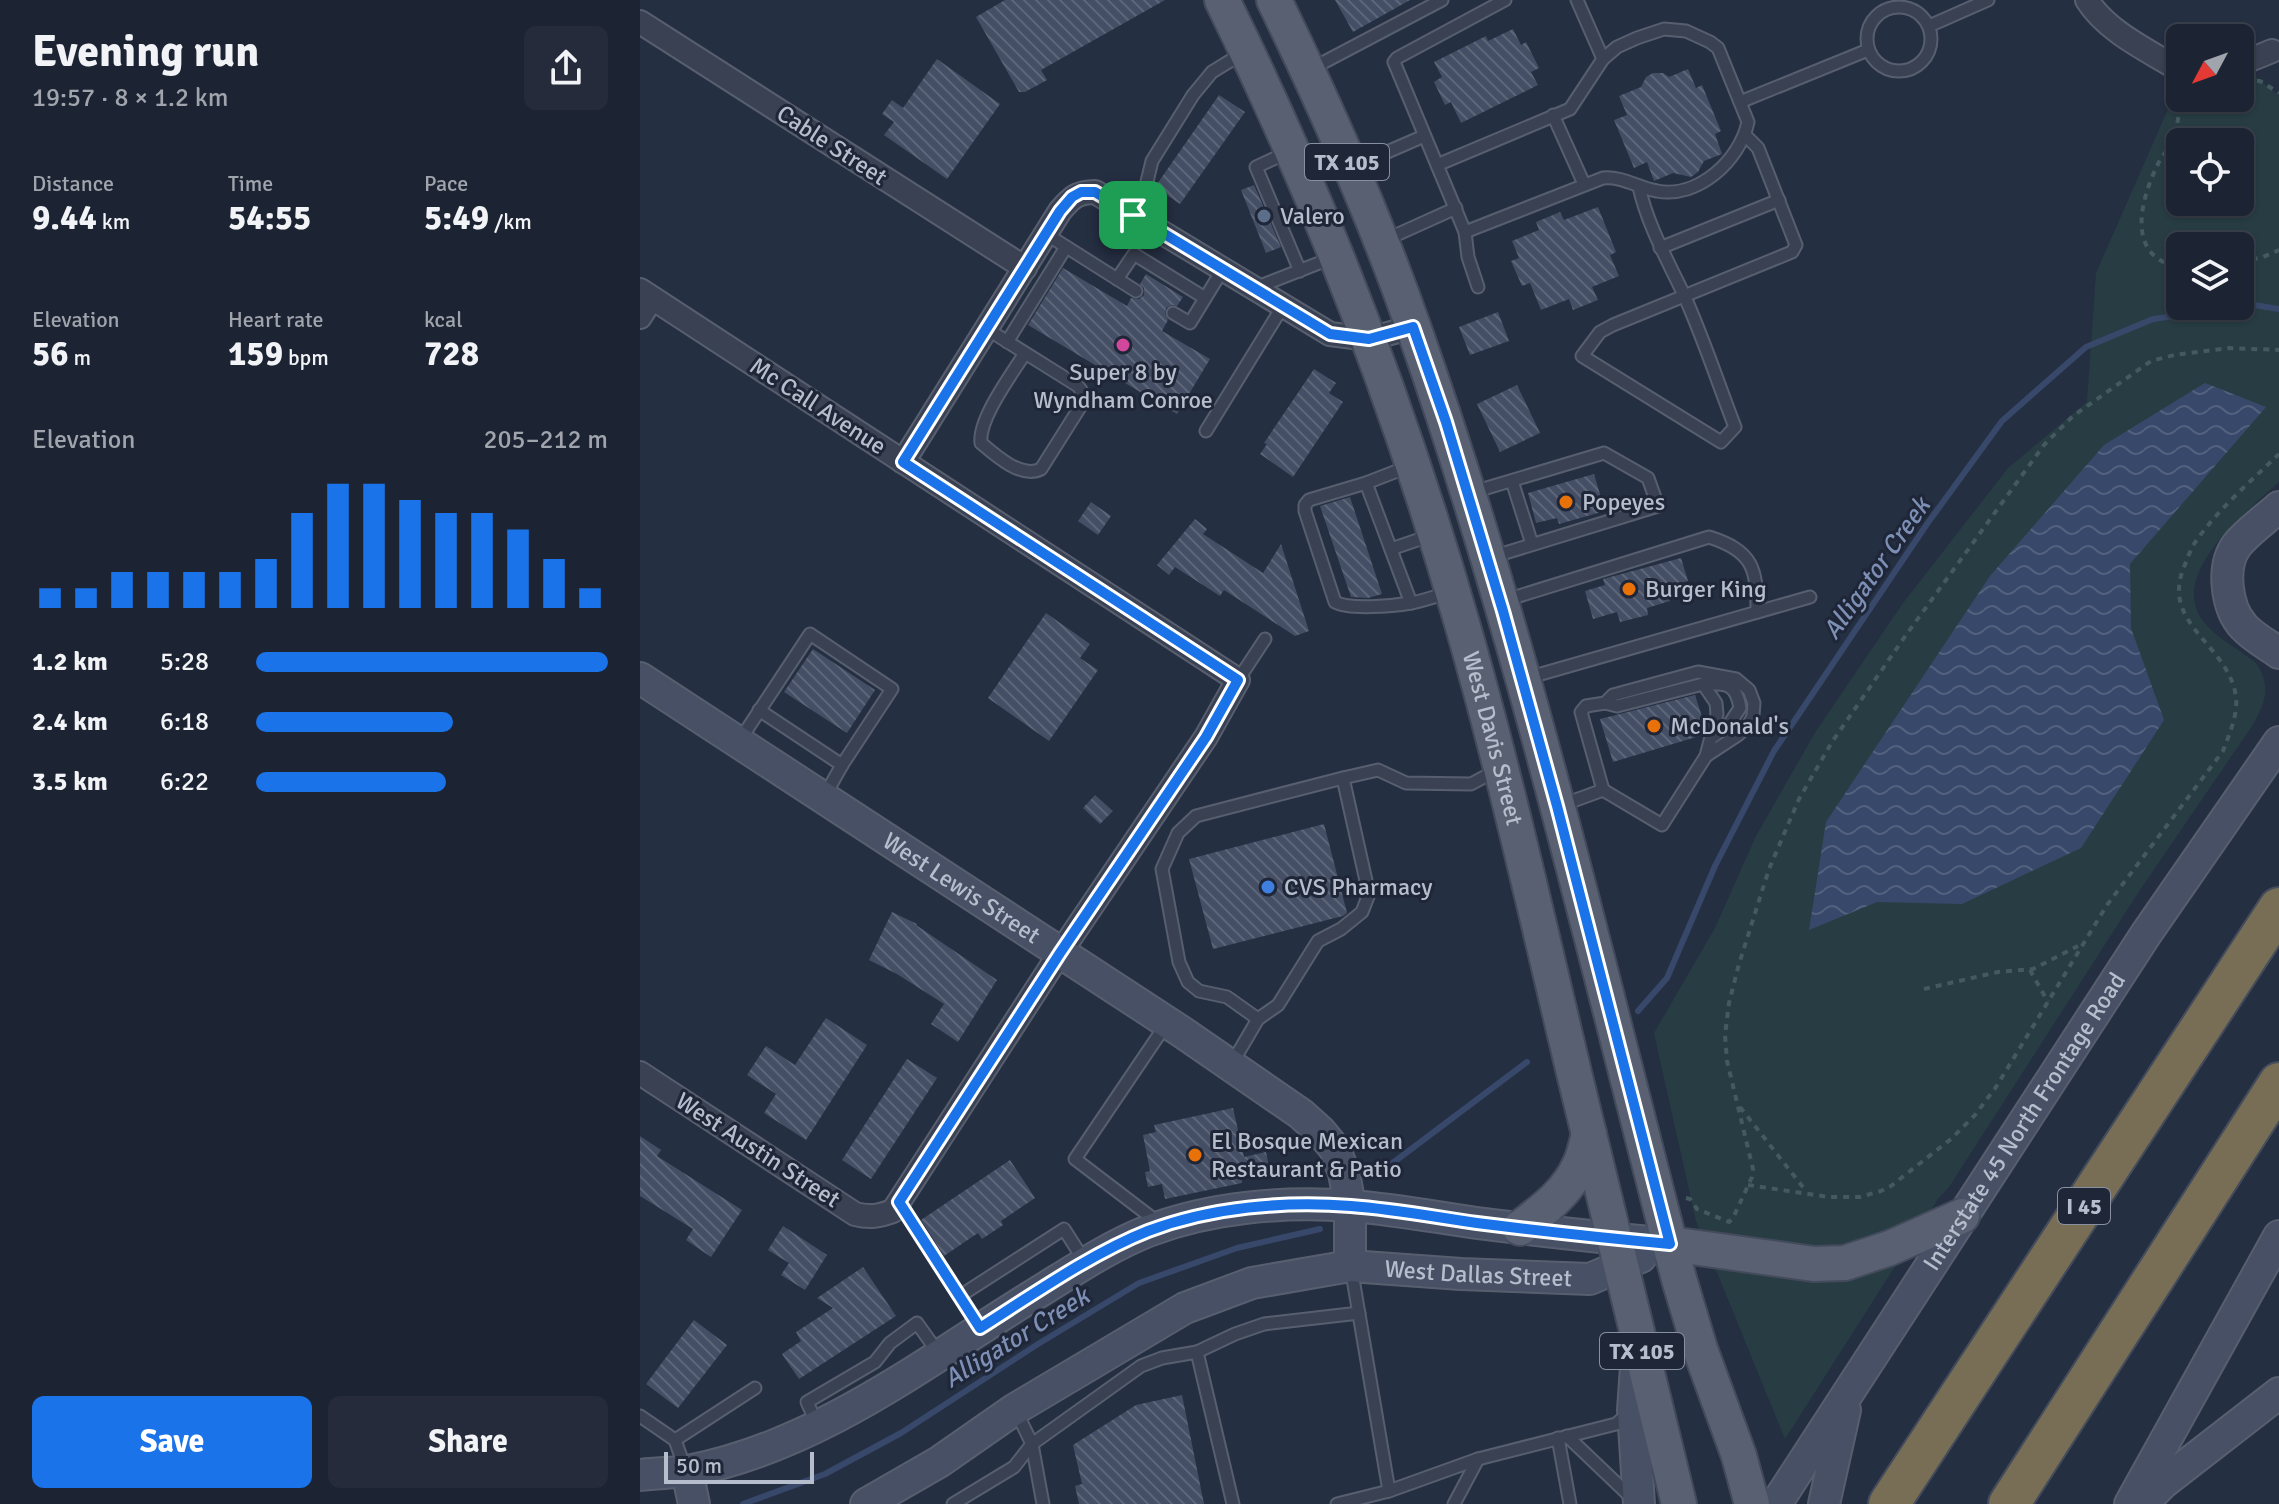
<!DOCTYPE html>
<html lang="en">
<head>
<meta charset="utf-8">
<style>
	body { margin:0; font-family:Signika,sans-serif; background:#252b3a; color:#f1f3f6; height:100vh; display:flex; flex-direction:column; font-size:30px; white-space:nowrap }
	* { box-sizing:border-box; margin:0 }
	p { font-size:26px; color:#a0a4ac }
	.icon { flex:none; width:44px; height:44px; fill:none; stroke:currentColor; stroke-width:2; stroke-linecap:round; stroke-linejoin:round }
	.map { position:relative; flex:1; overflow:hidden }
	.details { display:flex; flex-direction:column; background:#1c2332; width:640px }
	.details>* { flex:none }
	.needle { width:52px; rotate:229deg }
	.tools { position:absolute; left:1526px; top:24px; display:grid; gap:16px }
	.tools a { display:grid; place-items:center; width:88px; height:88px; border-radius:12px; background:#1c2332; box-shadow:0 2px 6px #0004,0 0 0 2px #3a404d; font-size:40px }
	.scale { position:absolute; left:24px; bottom:20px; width:150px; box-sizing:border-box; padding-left:8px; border:4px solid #b6bdcc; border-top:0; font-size:22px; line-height:28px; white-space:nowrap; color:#b6bdcc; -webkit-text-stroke:6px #1e2637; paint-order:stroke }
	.pin { position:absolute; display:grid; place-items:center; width:68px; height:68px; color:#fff; margin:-34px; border-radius:16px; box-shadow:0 4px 12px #0006 }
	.round { display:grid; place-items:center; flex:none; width:84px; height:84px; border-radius:12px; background:#252b3a }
	.overview { display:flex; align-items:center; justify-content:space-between; height:136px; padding:0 32px }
	h1 { font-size:44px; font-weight:700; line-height:60px }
	.figures { display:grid; grid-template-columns:repeat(3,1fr); gap:12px; height:136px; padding:8px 32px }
	.figures div { display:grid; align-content:center }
	.figures b { font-size:34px; font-weight:700 }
	.figures small { font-size:22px; font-weight:400 }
	.figures p { font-size:22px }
	.chart { height:224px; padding:16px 32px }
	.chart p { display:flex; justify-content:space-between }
	.chart svg { width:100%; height:144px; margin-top:8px; stroke:#1a73e8; stroke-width:6 }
	.cta { display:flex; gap:16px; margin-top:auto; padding:16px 32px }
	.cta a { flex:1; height:92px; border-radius:12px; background:#1a73e8; color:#fff; font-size:32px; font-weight:700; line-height:92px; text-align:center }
	.cta a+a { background:#252b3a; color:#f1f3f6 }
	ul { padding:0 32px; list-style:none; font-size:26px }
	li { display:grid; grid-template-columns:128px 96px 1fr; align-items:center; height:60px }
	li i { height:20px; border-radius:10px; background:#1a73e8 }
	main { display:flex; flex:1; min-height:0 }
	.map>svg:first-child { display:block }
	.green { fill:#273d43; fill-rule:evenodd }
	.water { fill:url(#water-waves) }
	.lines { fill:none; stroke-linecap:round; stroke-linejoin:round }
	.stream { stroke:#38486a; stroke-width:6 }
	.building { fill:url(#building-back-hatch) }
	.lane-casing { stroke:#575f6f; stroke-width:15 }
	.street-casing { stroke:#575f6f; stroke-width:26 }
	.secondary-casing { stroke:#575f6f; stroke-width:34 }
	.primary-casing { stroke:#434a5b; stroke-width:38 }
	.highway-casing { stroke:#444c5c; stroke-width:44 }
	.path { stroke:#455a60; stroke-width:4; stroke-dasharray:6 6; stroke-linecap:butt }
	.lane { stroke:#3a4152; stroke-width:11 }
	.street { stroke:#3a4152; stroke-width:22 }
	.secondary { stroke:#475065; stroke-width:30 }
	.primary { stroke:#586072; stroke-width:34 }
	.highway { stroke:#786e56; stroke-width:40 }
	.route-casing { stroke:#fff; stroke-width:16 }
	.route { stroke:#1a73e8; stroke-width:10 }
	.service-dot { fill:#5c6f8a; stroke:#1e2637; stroke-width:3 }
	.hotel-dot { fill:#d1479c; stroke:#1e2637; stroke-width:3 }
	.food-dot { fill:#e8710a; stroke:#1e2637; stroke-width:3 }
	.shop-dot { fill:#3f7fe0; stroke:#1e2637; stroke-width:3 }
	.labels { text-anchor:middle; stroke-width:6; stroke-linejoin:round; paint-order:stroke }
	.shield { fill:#1e2637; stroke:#88909f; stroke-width:2 }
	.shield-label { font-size:22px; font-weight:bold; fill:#b6bdcc }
	.street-label { font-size:24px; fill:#b6bdcc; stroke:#1e2637 }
	.poi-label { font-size:24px; fill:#b6bdcc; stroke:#1e2637; text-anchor:start }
	.water-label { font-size:26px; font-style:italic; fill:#7d8fb4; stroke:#1e2637 }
</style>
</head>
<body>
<main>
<section class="details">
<div class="overview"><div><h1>Evening run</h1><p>19:57 · 8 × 1.2 km</p></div><a class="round"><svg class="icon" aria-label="share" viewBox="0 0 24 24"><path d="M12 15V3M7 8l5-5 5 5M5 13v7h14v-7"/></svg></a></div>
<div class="figures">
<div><p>Distance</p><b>9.44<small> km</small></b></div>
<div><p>Time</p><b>54:55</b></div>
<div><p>Pace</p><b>5:49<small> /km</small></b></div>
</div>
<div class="figures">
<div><p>Elevation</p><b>56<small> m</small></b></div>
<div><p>Heart rate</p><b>159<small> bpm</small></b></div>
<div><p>kcal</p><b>728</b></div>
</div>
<div class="chart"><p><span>Elevation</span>205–212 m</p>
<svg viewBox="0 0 160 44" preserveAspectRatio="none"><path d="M5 44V38M15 44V38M25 44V33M35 44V33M45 44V33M55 44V33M65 44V29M75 44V15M85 44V6M95 44V6M105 44V11M115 44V15M125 44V15M135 44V20M145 44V29M155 44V38"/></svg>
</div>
<ul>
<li><b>1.2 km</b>5:28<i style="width:100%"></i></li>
<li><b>2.4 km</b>6:18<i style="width:56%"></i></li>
<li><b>3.5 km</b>6:22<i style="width:54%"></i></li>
</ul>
<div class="cta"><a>Save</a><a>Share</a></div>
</section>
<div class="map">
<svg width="1639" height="1504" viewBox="0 0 1639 1504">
	<defs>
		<pattern id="water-waves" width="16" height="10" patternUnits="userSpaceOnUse" patternTransform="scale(2)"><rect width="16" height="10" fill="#38486a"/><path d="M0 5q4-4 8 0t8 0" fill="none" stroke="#53607e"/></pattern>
		<pattern id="building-back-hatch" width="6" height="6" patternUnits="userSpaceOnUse" patternTransform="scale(2)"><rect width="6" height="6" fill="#444e64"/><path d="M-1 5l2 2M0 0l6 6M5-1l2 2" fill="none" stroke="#5d6679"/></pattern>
	</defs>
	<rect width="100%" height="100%" fill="#252f42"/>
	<path class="green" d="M1600,63l39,33v386c-31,29 -112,91 -76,139 14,18 36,28 53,42 16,23 9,41 -4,63l-114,167 -189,294 -11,12 -153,240 -89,-218 -42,-188 61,-105 41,-92 60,-105 87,-128 105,-135 79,-66 9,-129 84,-191v16h60zM1540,142h60v60h-60zM1540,246h60v60h-60z"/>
	<polygon class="water" points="1565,383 1626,407 1490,564 1491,628 1524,720 1441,848 1322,904 1237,902 1169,930 1186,822 1350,576 1464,445"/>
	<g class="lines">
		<g class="stream">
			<polyline points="998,1011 1027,978 1075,866 1134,751 1287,524 1362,421 1446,347 1513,319 1614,305 1639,309"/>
			<polyline points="746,1168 887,1062"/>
			<polyline points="103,1504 185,1474 261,1433 398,1344 499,1283 597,1248 680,1229"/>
		</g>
	</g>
	<g class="building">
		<polygon points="365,0 525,0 401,70 407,80 385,92 379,92 336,17"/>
		<polygon points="695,0 770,0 713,32"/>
		<polygon points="873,29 881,45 886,42 899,68 891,72 898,85 821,123 811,102 805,105 794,82 802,77 794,62 846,36 848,41"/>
		<polygon points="297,59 360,104 307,179 244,135 254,122 242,114 252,100 263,108"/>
		<polygon points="1048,69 1056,88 1062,85 1081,131 1075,134 1082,154 1064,161 1058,172 1051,177 1033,173 1014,181 1007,162 994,168 974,120 987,115 979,96 1001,87 1006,77 1013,73 1023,73 1029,77"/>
		<polygon points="579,95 605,112 540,204 515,187"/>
		<polygon points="614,185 641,247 626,253 601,190"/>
		<polygon points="958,207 976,252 970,255 979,276 952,287 958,300 933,310 929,299 901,310 890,283 882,286 871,261 879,258 872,241 899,230 896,222 920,212 924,220"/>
		<polygon points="423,268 487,306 491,298 499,299 504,295 504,288 500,284 506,274 543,297 537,306 532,305 526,308 525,314 528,320 522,331 570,359 537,414 388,325"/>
		<polygon points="858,312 869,341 830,355 819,327"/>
		<polygon points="674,369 696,383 689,393 703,402 653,477 620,454 627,444 624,443"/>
		<polygon points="877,385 900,433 860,452 837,404"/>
		<polygon points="954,474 965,511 919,524 917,518 896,523 888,493"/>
		<polygon points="710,497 742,594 728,598 711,597 680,506"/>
		<polygon points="451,502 471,516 458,535 438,521"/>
		<polygon points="555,519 567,529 563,534 623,573 641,544 669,631 655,636 584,590 580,596 535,567 529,575 517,565"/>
		<polygon points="1041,558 1048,581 1026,587 1030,601 1007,608 1008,615 980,622 977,612 953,619 945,591 965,585 963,579"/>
		<polygon points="406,613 450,644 440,658 458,670 409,741 348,698"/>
		<polygon points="173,649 235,690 207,733 144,692"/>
		<polygon points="1055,695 1065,726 1063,735 973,762 960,719"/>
		<polygon points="455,795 473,811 460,824 443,808"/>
		<polygon points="684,824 707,913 703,916 573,949 549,859"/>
		<polygon points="252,912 277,924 276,925 357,980 318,1042 291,1024 304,1004 257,974 229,960"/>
		<polygon points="186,1018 227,1045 166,1140 124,1113 136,1094 107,1075 126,1046 155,1065"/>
		<polygon points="267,1059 297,1078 231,1179 202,1160"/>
		<polygon points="593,1108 604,1157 626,1152 630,1172 602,1178 602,1183 525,1199 522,1184 508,1187 505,1172 510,1171 503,1135 516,1132 514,1125"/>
		<polygon points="0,1136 21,1150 17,1156 102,1210 71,1257 46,1240 53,1229 0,1196"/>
		<polygon points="370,1160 395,1198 361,1221 363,1225 342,1239 338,1233 304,1256 281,1220"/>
		<polygon points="143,1226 187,1255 165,1290 141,1275 149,1263 128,1250"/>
		<polygon points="223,1267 256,1316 159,1379 142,1354 161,1341 156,1332 193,1308 177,1298"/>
		<polygon points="54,1320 87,1345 38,1408 6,1384"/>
		<polygon points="542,1395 564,1504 439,1504 435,1486 442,1484 433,1445 496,1405"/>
	</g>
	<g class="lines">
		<defs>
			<g id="lane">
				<polyline points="937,0 963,59"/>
				<circle cx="1259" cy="39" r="32"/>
				<polyline points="1289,26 1348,0"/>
				<polyline points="671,69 802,0"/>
				<polyline points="1100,102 1228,50"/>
				<polyline points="913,115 944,184"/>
				<polyline points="648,152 616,167 660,271"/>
				<path d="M797,165l133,-56 33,-50 14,-12 20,-9 27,-9 22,2 24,11 8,6 30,74c-8,38 -50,77 -91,69 -18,-3 -35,-15 -54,-13l-138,54"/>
				<polyline points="715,166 784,136"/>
				<path d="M999,187c9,39 28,72 45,108 19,42 34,88 51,132l-14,15 -139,-86 18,-24 13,-7 179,-73 4,-7 -38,-97 -13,-13"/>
				<polyline points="493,215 504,194 512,161 553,95 572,72 603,53"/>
				<polyline points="406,234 496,291"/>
				<polyline points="745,240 816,208"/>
				<polyline points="1020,248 1139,200"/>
				<polyline points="477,279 494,254 565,298"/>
				<polyline points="838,287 828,257 825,232 754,62 757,58 865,0"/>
				<polyline points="615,288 692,258"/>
				<polyline points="533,313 550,323 583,269"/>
				<path d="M347,329l91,57 3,4 1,14 -41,65c-19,10 -45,-13 -60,-26 -3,-24 31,-69 44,-90"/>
				<polyline points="367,342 426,247"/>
				<polyline points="566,431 643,306"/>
				<path d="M770,466l-44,17 -57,17 -4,5v6l30,91c14,8 58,4 76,1 12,-2 25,-7 37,-10"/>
				<polyline points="872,481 892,544"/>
				<polyline points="726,483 771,603"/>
				<polyline points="830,493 964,453 1008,478 1018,506 852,557"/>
				<polyline points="751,549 792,535"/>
				<path d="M863,601l206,-64c44,14 48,31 48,75"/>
				<polyline points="887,678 1170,597"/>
				<polyline points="598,680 625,639"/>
				<path d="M1063,684c23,-1 33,-1 37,24l-12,18 -17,12"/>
				<polyline points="119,710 202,765"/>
				<polyline points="100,740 170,634 252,689 202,765 184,797"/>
				<polyline points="963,790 941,712 946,706 965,703 973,695 1058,672 1096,679 1109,690 1114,703 1113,716 1108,726 1098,735 1066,756"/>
				<polyline points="922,805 963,790 1022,825 1066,756 1077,714 1076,703 1063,684 977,706 965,703"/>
				<polyline points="618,1019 587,997 559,991 548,982 539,962 522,869 538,833 556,816 703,778"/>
				<polyline points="591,1065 618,1019 638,1005 678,941 701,929 722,912 729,894 703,778 738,770 766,783 831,784 859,769"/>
				<polyline points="259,1202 340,1327"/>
				<polyline points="520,1224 435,1159 527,1023"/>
				<polyline points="711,1267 749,1491"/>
				<polyline points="320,1296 424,1229 445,1262"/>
				<polyline points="375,1409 392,1444 403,1504"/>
				<polyline points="0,1416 35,1440"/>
				<polyline points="177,1424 167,1402 235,1362 250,1343 277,1323 299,1354"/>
				<polyline points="927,1436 993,1499"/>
				<polyline points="918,1438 930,1504"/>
				<polyline points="46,1471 35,1440 115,1388"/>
				<polyline points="313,1504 374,1467 392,1444 501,1366 522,1358 557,1352"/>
				<polyline points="593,1504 557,1352 595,1334 624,1324 719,1313"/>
				<polyline points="697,1504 749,1491 838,1459 976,1424 989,1413"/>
				<polyline points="814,1504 838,1459"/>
			</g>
			<g id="street">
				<path d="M1447,0c19,30 56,48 86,66l7,2"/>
				<polyline points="0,22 385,268"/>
				<polyline points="1600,64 1632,51"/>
				<path d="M0,290l598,390 -32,57 -146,216 -167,258c-14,5 -23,7 -38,3l-215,-141"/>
				<polyline points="0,317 12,298"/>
				<path d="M263,462l157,-251c11,-13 17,-19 35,-19l235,142 39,5 44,-12"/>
			</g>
			<g id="secondary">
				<path d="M1639,507c-12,11 -32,25 -42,38 -16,21 -11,63 7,82 9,10 24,18 35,26"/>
				<path id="s1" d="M0,678l542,354 119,82 20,18 14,17 9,24 6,33v60"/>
				<polyline points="997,1353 993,1410 999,1504"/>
				<polyline points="47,1471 54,1504"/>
				<path d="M0,1475c16,-2 33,-2 48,-4 131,-25 238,-110 349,-178 36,-22 71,-46 111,-62 63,-24 136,-30 203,-25 42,3 84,11 126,17 64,8 129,15 193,21"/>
				<path id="s2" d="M226,1504l73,-42 76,-53 170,-101 67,-25 98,-17 111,8 129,5 51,-22"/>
				<path id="s3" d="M1136,1504l370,-570 133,-192"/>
				<polyline points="1184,1504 1205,1410"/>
				<polyline points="1490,1504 1639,1236"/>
				<polyline points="1502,1504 1523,1483 1639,1393"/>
			</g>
			<g id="primary">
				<path id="s4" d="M582,0c98,199 178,407 239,620 44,152 78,307 115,461 34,141 69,282 103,423"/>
				<path d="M634,0c52,107 101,217 140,329 109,310 182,632 265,950l21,70 39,107 13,48"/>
				<path d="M880,1228c23,-18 47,-35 59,-62 5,-9 7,-21 10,-32"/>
				<polyline points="1030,1244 1174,1264 1205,1263 1250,1248 1322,1216"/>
			</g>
			<g id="highway">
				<polyline points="1249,1504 1639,908"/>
				<polyline points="1369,1504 1639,1083"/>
			</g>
		</defs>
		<use href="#lane" class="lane-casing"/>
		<use href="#street" class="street-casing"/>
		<use href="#secondary" class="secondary-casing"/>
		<use href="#primary" class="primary-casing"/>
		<use href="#highway" class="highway-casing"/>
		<g class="path">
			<polyline points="1617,81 1620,81 1639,93"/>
			<path d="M1540,93c-1,17 -1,34 -9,50 -3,8 -10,13 -13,21 -18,36 -33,94 22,103"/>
			<polyline points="1600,262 1623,257 1639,250"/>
			<polyline points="1390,970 1408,1002"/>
			<polyline points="1284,989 1358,972 1393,969 1438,946"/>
			<polyline points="1100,1107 1166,1191"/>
			<path d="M1108,1185l81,12h31l21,-6 10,-5 60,-47 24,-24 21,-28 111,-182 116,-154c6,-16 15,-36 13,-54 -7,-53 -76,-72 -52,-130 3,-8 6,-16 10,-23 23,-34 56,-62 85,-90"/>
			<polyline points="1046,1198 1050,1199 1057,1209 1089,1222 1093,1218 1112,1177 1113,1169 1087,1061 1085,1035 1089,1003 1099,964 1129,869 1159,799 1192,742 1266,635 1404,445 1433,416 1511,361 1534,355 1589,348 1639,350"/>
		</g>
		<use href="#lane" class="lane"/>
		<use href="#street" class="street"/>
		<use href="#secondary" class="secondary"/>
		<use href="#primary" class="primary"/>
		<use href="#highway" class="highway"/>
	</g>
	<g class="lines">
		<defs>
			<path id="route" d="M441,192h14l235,142 39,5 44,-12 33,95 57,189 54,195 113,438c-64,-6 -129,-13 -193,-21 -42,-6 -84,-14 -126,-17 -67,-5 -140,1 -203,25 -56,22 -116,64 -168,97l-81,-126 161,-249 146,-216 32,-57 -335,-218 157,-251 12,-14z"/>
		</defs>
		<use href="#route" class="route-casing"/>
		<use href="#route" class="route"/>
	</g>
	<circle class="service-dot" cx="624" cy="216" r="8"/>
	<circle class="hotel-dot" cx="483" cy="345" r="8"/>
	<g class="food-dot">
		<circle cx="926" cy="502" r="8"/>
		<circle cx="989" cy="589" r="8"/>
		<circle cx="1014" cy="726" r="8"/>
		<circle cx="555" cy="1155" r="8"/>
	</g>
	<circle class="shop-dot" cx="628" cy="887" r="8"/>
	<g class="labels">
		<g class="shield">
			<rect x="665" y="144" width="84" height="36" rx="6"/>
			<rect x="1418" y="1188" width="52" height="36" rx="6"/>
			<rect x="960" y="1333" width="84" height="36" rx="6"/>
		</g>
		<g class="shield-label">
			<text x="707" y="170">TX 105</text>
			<text x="1444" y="1214">I 45</text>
			<text x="1002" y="1359">TX 105</text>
		</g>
		<g class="street-label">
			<text transform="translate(192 145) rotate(33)" y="8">Cable Street</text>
			<text transform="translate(178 406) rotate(33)" y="8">Mc Call Avenue</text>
			<text dy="8" stroke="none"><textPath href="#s4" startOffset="788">West Davis Street</textPath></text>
			<text dy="8" stroke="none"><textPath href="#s1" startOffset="384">West Lewis Street</textPath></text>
			<text dy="8" stroke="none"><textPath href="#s3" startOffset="456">Interstate 45 North Frontage Road</textPath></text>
			<text transform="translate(118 1150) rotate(33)" y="8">West Austin Street</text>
			<text dy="8" stroke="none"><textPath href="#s2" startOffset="674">West Dallas Street</textPath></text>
		</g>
		<g class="poi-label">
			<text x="640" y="224">Valero</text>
			<text x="483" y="380" text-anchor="middle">Super 8 by<tspan x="483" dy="28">Wyndham Conroe</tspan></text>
			<text x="942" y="510">Popeyes</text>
			<text x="1005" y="597">Burger King</text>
			<text x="1030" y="734">McDonald's</text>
			<text x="644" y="895">CVS Pharmacy</text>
			<text x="571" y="1149">El Bosque Mexican<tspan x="571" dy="28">Restaurant &amp; Patio</tspan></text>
		</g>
		<g class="water-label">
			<text transform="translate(1236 568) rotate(-55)" y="9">Alligator Creek</text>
			<text transform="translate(376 1337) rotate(-32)" y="9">Alligator Creek</text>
		</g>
	</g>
</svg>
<div class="tools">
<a><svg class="needle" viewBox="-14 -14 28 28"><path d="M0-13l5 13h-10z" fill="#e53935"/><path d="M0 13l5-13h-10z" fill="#a0a4ac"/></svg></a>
<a><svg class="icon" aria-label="locate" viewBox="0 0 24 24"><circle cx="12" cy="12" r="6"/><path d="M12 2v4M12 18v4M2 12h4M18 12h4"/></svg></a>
<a><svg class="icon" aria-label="layers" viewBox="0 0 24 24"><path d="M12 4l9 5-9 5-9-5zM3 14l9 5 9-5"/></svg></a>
</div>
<div class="scale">50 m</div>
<div class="pin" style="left:493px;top:215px;background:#1e9e55"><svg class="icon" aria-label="arrive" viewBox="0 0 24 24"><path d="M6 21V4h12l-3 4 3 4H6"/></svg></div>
</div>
</main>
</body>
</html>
